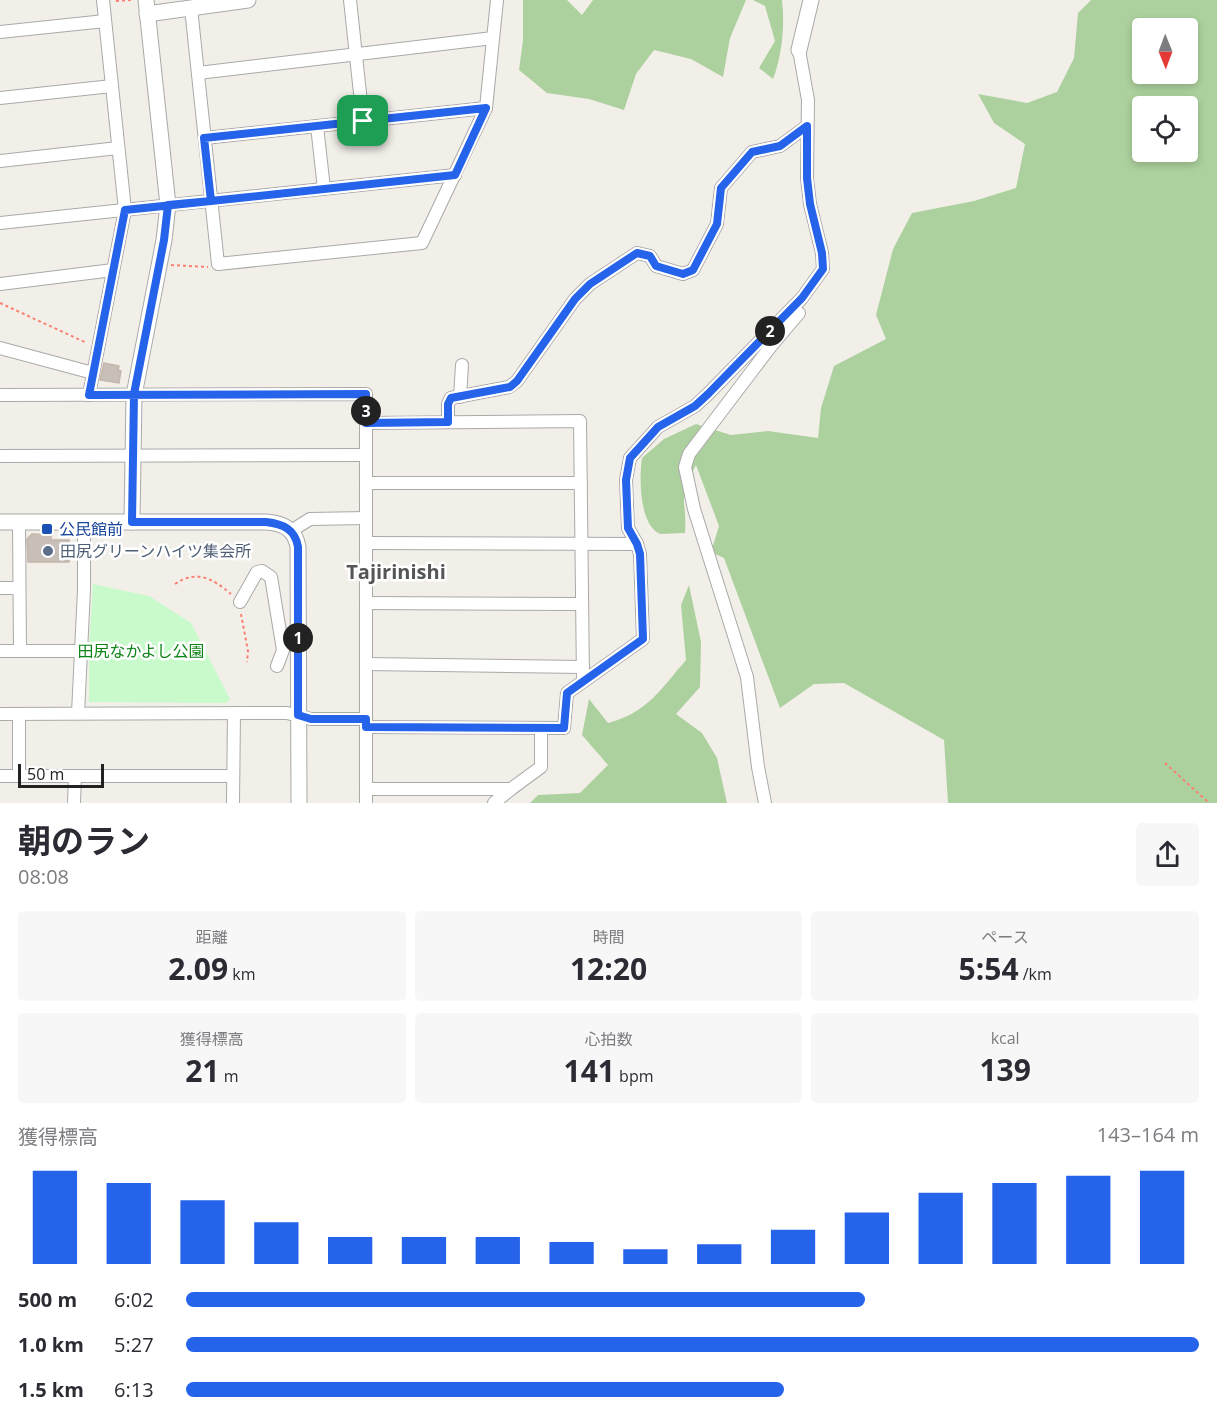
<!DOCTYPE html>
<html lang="ja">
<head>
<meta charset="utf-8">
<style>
	body { margin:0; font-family:"Open Sans","Noto Sans JP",sans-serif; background:#f7f7f7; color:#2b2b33; height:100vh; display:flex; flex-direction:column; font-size:22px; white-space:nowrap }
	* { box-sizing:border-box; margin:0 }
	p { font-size:20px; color:#7c7c81 }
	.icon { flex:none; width:33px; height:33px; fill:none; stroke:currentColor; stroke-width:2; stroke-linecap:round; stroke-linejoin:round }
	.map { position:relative; height:803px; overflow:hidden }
	.details { display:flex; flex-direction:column; background:#fff; flex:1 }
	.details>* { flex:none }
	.needle { width:39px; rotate:179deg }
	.tools { position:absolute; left:1132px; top:18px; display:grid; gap:12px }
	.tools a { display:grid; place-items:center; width:66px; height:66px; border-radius:6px; background:#fff; box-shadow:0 3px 9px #0003; font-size:30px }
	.scale { position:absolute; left:18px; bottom:15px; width:86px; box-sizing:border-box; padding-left:6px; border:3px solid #222; border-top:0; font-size:16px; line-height:21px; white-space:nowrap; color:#222; -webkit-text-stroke:4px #fff; paint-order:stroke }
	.pin { position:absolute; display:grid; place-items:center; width:51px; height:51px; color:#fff; margin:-26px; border-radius:12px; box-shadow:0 3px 9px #0006 }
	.km { position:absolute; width:30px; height:30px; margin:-15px; border-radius:50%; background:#222; color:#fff; font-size:16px; line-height:30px; text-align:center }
	.round { display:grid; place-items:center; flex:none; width:63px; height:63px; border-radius:6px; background:#f7f7f7 }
	.overview { display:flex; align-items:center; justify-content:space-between; height:102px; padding:0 18px }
	h1 { font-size:33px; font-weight:700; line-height:45px }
	.stats { display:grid; grid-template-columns:repeat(3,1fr); gap:9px; height:102px; padding:6px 18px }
	.stats div { display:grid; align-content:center; border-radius:6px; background:#f7f7f7; text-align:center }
	.stats b { font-size:30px; font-weight:700 }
	.stats small { font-size:16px; font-weight:400 }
	.stats p { font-size:16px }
	.chart { height:168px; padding:12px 18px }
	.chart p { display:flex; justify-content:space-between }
	.chart svg { width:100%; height:108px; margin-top:6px; stroke:#2563eb; stroke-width:6 }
	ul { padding:0 18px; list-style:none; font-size:20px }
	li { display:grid; grid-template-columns:96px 72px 1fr; align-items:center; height:45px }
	li i { height:15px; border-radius:8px; background:#2563eb }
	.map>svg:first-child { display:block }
	.forest { fill:#add19e; fill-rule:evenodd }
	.park { fill:#c8facc }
	.building { fill:#c7bfb8; stroke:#c4b6ab; stroke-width:1.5 }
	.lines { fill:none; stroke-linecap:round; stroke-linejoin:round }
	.minor-casing { stroke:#a9a9a9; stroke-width:14 }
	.tertiary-casing { stroke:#a9a9a9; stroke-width:17 }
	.path { stroke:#fa8072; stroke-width:2; stroke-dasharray:3 3; stroke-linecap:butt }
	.minor { stroke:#fff; stroke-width:12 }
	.tertiary { stroke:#fff; stroke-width:15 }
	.route-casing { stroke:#fff; stroke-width:12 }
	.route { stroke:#2563eb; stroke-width:8 }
	.transit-dot { fill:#1a4fb4; stroke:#fff; stroke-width:2 }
	.service-dot { fill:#5c6f8a; stroke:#fff; stroke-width:2 }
	.labels { text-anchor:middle; stroke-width:5; stroke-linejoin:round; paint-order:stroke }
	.transit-label { font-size:16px; fill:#164399; stroke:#fff; text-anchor:start }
	.service-label { font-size:16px; fill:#4e5e75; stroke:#fff; text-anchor:start }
	.park-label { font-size:16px; fill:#0c8416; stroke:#fff }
	.quarter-label { font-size:20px; font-weight:bold; fill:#555; stroke:#fff }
</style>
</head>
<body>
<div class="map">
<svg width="1217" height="803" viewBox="0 0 1217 803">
	<rect width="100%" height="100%" fill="#f2efe9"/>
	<g class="forest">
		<polygon points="523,0 567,0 582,15 593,0 746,0 730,38 723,77 691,59 654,50 636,74 624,110 589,99 547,93 519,70 523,40"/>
		<path d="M753,0h29c3,25 0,56 -9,79l-14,-11 16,-27 -10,-35z"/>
		<path d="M1091,0h126v803h-269l-4,-63 -100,-57 -30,1 -34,24 -56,-150 -13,-6 8,-26 -23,-61c-5,10 -13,25 -12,38 1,10 2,19 1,30l-25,1c-21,-9 -21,-57 -18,-76l22,-19 32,-15 35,11 37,-4 50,7 3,-30 13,-42 52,-27 -10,-24 17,-66 19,-36 62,-12 42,-13 9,-44 -31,-21 -16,-29 49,9 30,-11 17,-34 4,-45zM1143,28h45v46h-45zM1143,106h45v46h-45z"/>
		<path d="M689,585l12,57 -1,45 -24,27 26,19 15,25 10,45h-197l8,-8 42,-2 28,-28 -26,-30 7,-36 19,24c39,-10 53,-34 78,-63l-5,-55z"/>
	</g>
	<polygon class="park" points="93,584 149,596 191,623 230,699 226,703 89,702 89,647"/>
	<g class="building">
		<polygon points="104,363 119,366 118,370 121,371 119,383 100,380"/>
		<polygon points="32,534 51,535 51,540 69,540 69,562 28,562 27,539"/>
	</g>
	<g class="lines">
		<defs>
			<g id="minor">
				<polyline points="350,0 363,121"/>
				<polyline points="191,8 218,264 422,243 486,108 497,0"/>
				<polyline points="0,32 105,21"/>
				<polyline points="198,73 493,38"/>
				<polyline points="0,98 112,86"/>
				<polyline points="317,126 324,189"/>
				<polyline points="205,138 486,108"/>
				<polyline points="0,161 118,148"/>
				<polyline points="0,223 455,175"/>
				<polyline points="0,284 113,270"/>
				<polyline points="0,348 93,373"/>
				<polyline points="0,395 366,394 366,803"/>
				<polyline points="89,395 125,210 103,0"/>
				<polyline points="460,397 462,365"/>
				<polyline points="448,422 448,404 451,398 509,387 517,381 575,299 590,284 637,253 650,256 656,266 683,274 693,270 717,224 721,188 752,152 780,146 807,126"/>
				<polyline points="366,423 580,421 583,680"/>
				<polyline points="0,456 366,455"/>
				<polyline points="366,483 581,483"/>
				<polyline points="19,522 20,651"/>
				<polyline points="291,531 310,519 366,518"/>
				<polyline points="366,543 637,544"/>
				<polyline points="0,588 19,588"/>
				<polyline points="240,602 257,572 262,571 271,577 283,650 277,666"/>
				<polyline points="366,603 582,604"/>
				<polyline points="0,651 80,651"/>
				<polyline points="366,664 583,667"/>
				<polyline points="78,713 84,590 84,522"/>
				<polyline points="0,714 287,713 311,719 366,719"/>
				<polyline points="19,714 19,776"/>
				<polyline points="366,727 564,728 567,693 643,639 640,554 637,544 628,528 626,480 630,458 658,427 695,406 708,394 802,298 823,269 822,253 810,204 807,178 808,100 799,50"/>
				<polyline points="0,776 233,776"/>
				<polyline points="366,789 511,789 541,767 541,728"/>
				<polyline points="74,803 75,776"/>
				<polyline points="233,803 234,713"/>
				<polyline points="494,803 511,789"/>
				<polyline points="765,803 758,767 747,677 694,509 685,467 689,454 771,346 799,313"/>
			</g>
			<g id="tertiary">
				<polyline points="147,14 248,0"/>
				<polyline points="799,50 811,0"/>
				<path d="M0,522h266c17,1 29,7 32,25l1,256"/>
				<polyline points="132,522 134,395 164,240 168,205 146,0"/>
			</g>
		</defs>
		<use href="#minor" class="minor-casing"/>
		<use href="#tertiary" class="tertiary-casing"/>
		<g class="path">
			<polyline points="116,1 131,0"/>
			<polyline points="171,265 208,267"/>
			<polyline points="0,303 87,343"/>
			<path d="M175,584c22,-15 38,-5 56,10"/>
			<polyline points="241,614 248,651 247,662"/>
			<polyline points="1165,763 1209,803"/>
		</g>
		<use href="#minor" class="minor"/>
		<use href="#tertiary" class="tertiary"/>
	</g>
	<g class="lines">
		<defs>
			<path id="route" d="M363,121l-159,17 7,63 -43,4 -4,35 -30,154 -2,128h134c17,2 29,7 32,25v168l13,4h55v8l198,1 3,-35 76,-54 -3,-85 -3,-10 -9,-16 -2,-48 4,-22 28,-31 37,-21 13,-12 94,-96 21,-29 -1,-16 -12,-49 -3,-26v-52l-27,20 -28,6 -31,36 -4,36 -24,46 -10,4 -27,-8 -6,-10 -13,-3 -47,31 -15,15 -58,82 -7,6 -59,11 -3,6v18l-82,1v-29l-277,1 36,-185c29,-3 57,-6 86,-9l244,-26 31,-67 -123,13"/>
		</defs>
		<use href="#route" class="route-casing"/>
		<use href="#route" class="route"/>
	</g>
	<rect class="transit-dot" x="41" y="523" width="12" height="12" rx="3"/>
	<circle class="service-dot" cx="48" cy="551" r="6"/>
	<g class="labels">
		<g class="transit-label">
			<text x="59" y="535">公民館前</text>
		</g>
		<g class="service-label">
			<text x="60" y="557">田尻グリーンハイツ集会所</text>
		</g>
		<g class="park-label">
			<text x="141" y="657">田尻なかよし公園</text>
		</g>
		<g class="quarter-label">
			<text x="396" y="579">Tajirinishi</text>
		</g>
	</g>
</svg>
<div class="tools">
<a><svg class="needle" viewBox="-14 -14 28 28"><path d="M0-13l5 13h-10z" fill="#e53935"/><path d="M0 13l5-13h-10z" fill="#7c7c81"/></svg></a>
<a><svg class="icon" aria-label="locate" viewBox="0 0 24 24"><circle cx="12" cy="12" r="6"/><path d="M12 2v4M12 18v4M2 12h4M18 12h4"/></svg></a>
</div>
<div class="scale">50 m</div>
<div class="pin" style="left:363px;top:121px;background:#1e9e55"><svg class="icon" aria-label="arrive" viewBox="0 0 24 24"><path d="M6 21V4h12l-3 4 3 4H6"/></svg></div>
<b class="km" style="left:298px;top:638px">1</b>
<b class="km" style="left:770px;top:331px">2</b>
<b class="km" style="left:366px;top:411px">3</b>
</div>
<section class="details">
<div class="overview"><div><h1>朝のラン</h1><p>08:08</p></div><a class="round"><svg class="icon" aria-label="share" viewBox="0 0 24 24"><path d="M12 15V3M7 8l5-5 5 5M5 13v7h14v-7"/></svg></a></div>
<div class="stats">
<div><p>距離</p><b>2.09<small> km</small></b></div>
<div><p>時間</p><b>12:20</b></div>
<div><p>ペース</p><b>5:54<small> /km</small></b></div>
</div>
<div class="stats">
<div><p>獲得標高</p><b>21<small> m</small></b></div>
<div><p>心拍数</p><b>141<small> bpm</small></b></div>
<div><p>kcal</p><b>139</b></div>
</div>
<div class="chart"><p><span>獲得標高</span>143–164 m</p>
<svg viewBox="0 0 160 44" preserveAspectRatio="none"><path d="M5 44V6M15 44V11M25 44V18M35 44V27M45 44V33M55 44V33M65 44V33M75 44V35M85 44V38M95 44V36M105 44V30M115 44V23M125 44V15M135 44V11M145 44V8M155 44V6"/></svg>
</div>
<ul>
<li><b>500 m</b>6:02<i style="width:67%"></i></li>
<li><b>1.0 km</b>5:27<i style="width:100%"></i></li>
<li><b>1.5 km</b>6:13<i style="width:59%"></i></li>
</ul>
</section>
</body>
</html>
